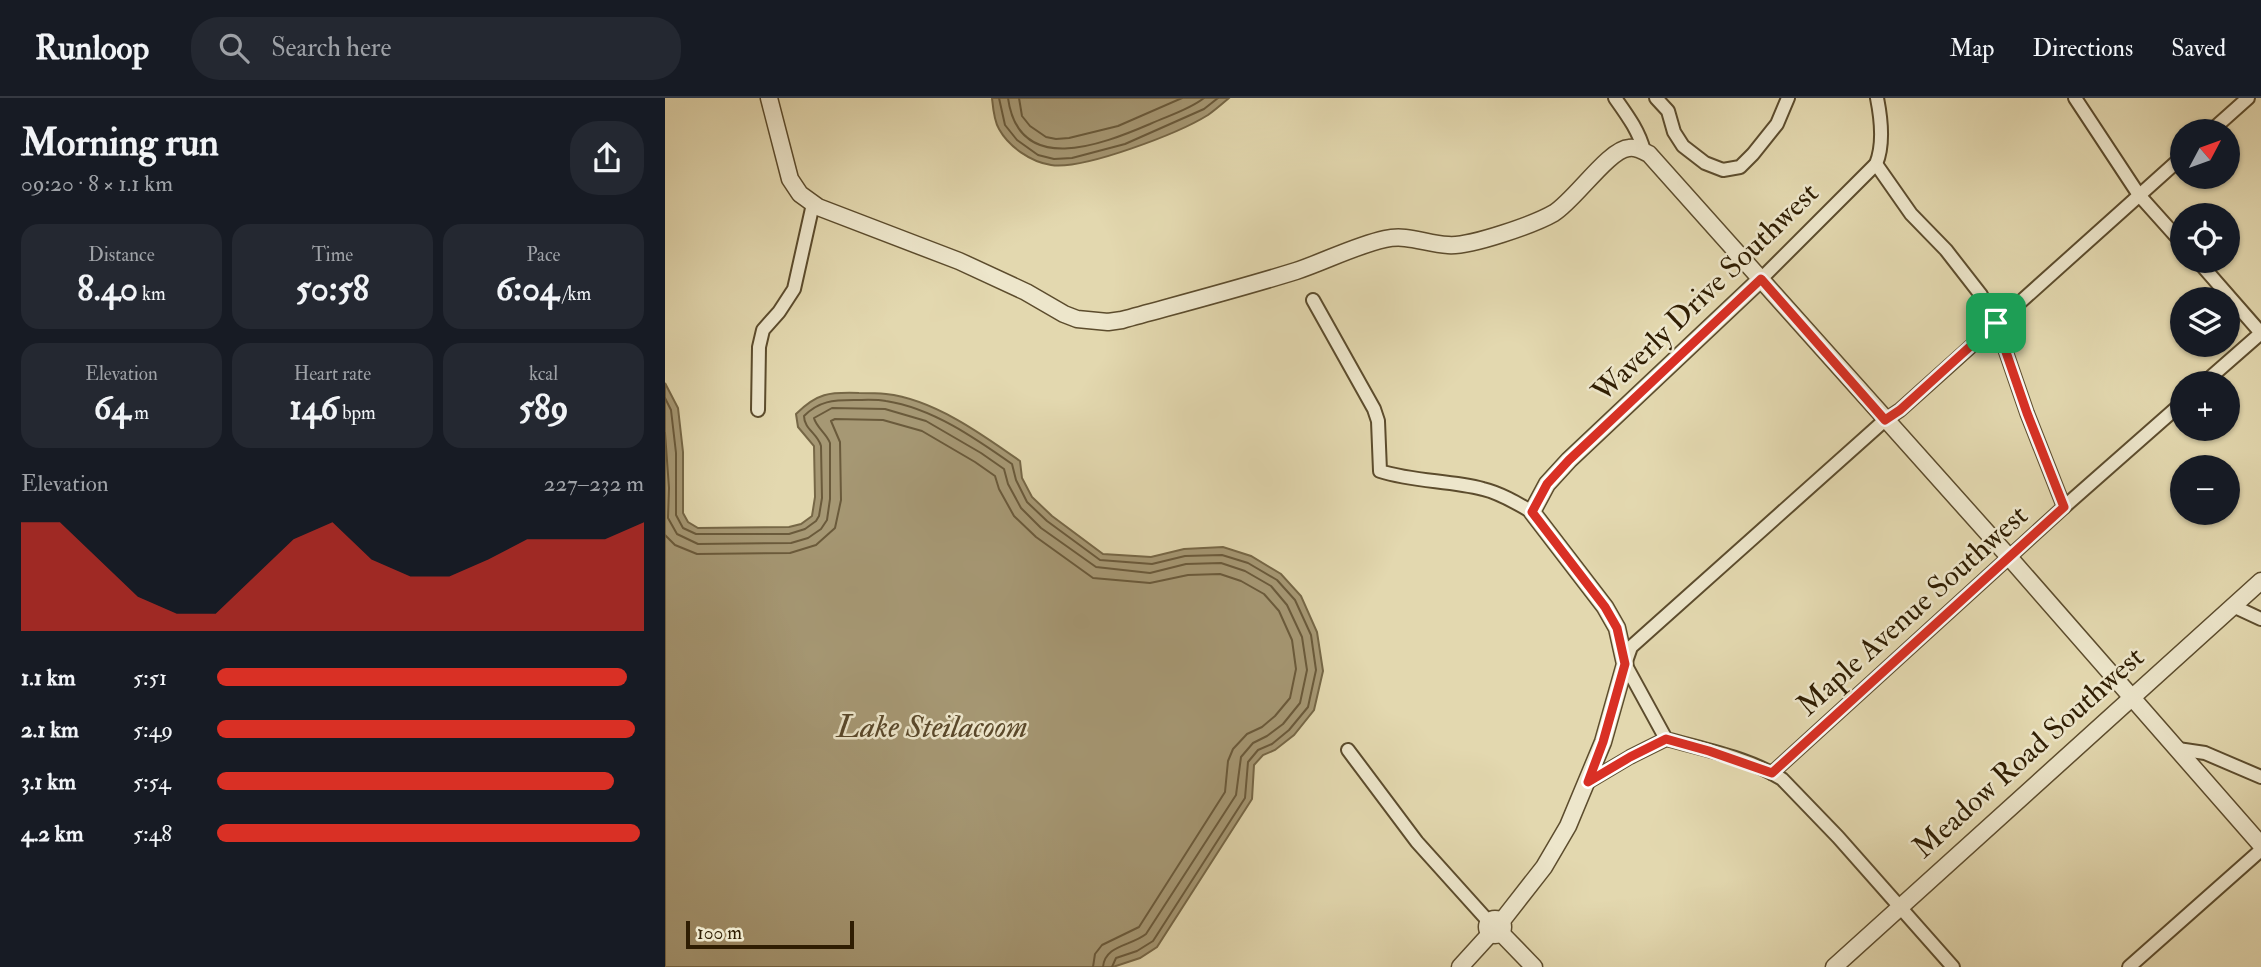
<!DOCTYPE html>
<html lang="en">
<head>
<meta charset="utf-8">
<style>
	body { margin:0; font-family:"IM FELL Double Pica",serif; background:#242831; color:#f1f3f6; height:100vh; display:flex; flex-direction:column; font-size:26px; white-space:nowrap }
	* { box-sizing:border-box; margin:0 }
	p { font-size:23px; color:#9ea1a6 }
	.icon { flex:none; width:38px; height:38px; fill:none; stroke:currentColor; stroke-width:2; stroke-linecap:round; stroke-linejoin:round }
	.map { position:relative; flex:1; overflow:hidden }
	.panel { display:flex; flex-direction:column; background:#171b24; width:665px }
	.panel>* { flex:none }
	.needle { width:46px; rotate:49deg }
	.buttons { position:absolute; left:1505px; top:21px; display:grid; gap:14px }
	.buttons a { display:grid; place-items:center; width:70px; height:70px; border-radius:50%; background:#171b24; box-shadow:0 2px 5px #0004; font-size:35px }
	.scale { position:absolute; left:21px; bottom:18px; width:168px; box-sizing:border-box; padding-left:7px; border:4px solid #2f1d02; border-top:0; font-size:19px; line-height:24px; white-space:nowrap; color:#2f1d02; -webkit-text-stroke:5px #ede6cb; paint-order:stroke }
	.pin { position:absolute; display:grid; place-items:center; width:60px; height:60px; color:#fff; margin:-30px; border-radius:14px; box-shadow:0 4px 10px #0006 }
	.round { display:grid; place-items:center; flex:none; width:74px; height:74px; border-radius:28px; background:#242831 }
	.head { display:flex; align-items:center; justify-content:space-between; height:119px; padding:0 21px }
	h1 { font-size:38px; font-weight:700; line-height:52px }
	.stats { display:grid; grid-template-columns:repeat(3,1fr); gap:10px; height:119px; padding:7px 21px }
	.stats div { display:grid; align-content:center; border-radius:18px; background:#242831; text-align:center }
	.stats b { font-size:35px; font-weight:700 }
	.stats small { font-size:19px; font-weight:400 }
	.stats p { font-size:19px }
	.chart { height:196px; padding:14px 21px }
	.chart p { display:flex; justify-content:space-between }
	.chart svg { width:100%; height:126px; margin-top:7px; fill:#d93025; opacity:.7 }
	ul { padding:0 21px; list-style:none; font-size:23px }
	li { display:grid; grid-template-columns:112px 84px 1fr; align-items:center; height:52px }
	li i { height:18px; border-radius:9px; background:#d93025 }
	header { display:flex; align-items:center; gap:42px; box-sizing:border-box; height:98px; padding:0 35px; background:#171b24; border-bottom:2px solid #363941 }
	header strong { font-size:33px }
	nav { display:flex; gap:38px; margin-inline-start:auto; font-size:24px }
	.search { width:490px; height:63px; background:#242831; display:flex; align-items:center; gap:18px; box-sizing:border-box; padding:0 24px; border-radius:28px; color:#9ea1a6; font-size:26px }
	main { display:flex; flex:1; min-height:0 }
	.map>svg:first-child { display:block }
	.water { fill:#a69874; stroke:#766746; stroke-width:2 }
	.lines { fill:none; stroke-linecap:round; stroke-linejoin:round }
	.shore { stroke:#6a5a3b; stroke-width:2 }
	.minor-casing { stroke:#5c4c2d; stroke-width:16 }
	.tertiary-casing { stroke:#5c4c2d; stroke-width:19 }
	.minor { stroke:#ede6cb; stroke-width:12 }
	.tertiary { stroke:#ede6cb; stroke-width:16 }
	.route-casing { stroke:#fff; stroke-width:14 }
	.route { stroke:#d93025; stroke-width:9 }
	.labels { text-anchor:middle; stroke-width:5; stroke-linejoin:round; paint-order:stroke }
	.street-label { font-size:30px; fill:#2f1d02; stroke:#ede6cb }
	.water-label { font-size:32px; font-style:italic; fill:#59482a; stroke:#ede6cb }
</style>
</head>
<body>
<header>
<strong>Runloop</strong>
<div class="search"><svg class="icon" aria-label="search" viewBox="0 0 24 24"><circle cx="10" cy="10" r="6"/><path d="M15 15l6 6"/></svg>Search here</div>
<nav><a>Map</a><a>Directions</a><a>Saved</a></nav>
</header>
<main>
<section class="panel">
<div class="head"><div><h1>Morning run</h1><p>09:20 · 8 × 1.1 km</p></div><a class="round"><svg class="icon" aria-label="share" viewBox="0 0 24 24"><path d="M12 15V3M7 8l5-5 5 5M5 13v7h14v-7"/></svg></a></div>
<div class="stats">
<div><p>Distance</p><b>8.40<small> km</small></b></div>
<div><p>Time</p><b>50:58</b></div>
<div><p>Pace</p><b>6:04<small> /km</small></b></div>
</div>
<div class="stats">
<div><p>Elevation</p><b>64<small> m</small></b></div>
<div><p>Heart rate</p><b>146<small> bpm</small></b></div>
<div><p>kcal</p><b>589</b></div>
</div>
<div class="chart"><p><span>Elevation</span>227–232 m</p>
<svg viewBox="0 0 160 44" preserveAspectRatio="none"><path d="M0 44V6L10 6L20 19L30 32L40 38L50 38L60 25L70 12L80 6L90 19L100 25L110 25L120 19L130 12L140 12L150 12L160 6V44z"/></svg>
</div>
<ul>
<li><b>1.1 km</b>5:51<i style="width:96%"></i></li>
<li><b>2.1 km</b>5:49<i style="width:98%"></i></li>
<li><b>3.1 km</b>5:54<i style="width:93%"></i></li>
<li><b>4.2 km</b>5:48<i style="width:99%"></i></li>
</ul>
</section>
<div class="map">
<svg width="1596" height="869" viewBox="0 0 1596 869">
	<rect width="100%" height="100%" fill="#e3d8af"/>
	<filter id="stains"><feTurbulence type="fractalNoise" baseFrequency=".00286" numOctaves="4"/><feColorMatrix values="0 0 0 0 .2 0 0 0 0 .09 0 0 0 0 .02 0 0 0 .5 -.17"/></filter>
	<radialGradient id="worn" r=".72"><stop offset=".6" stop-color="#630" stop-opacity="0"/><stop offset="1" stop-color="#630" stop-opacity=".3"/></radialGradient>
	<g class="water">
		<path d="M327,0h237c-7,6 -14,12 -21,17 -29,18 -124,55 -157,50 -20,-3 -42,-18 -52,-36 -5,-8 -6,-21 -7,-31z"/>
		<path d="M0,285l13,25 5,44v61l5,9 10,6 91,-1 12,-3 11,-8 3,-19 -1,-51 -16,-19 -2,-13c21,-21 33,-22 63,-21 9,0 18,0 27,1 47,5 96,40 134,67l2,17 10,19 20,19 51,38 48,3 33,-8 39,-2 28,9 30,18 20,22 16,36 6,39 -9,39 -20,25 -19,15 -12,5 -9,10 -2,34 -95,148 -17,11 -27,9h-448z"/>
	</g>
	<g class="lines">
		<g class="shore">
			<polyline points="334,0 340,27 352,42 373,57 389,61 407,60 460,46 539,11 553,0"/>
			<path d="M343,0c11,79 93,47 142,26 17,-8 39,-14 54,-26"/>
			<polyline points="354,0 357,18 365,28 381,39 391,41 404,40 453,28 517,0"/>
			<path d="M0,300l6,12 5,43v62l7,13 13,6h93l16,-5 11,-8 3,-5 3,-18 -1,-52c-3,-12 -17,-17 -17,-30 15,-15 29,-16 50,-16 10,0 22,-1 32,1 46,7 89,37 126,63l4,16 11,22 20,19 53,39 52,4 33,-8 37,-1 26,8 29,17 18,20 16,35 5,35 -8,37 -19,23 -17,14 -14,6 -10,12 -3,36 -92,143 -16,10 -21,7 -4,9"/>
			<path d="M0,335l4,55 -1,30 9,16 21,10 93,-1 17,-5 13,-9 6,-9 3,-21v-56c-3,-9 -14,-16 -16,-25l18,-10 53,1 41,12 55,32 23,16 4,15 13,24 20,20 55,39 54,6 36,-9 35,-1 24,8 26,15 16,19 15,32 5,33 -7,33 -17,21 -16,12 -14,7 -12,14 -5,38 -90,139c-15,12 -41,11 -43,33"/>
			<polyline points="0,437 10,447 32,456 125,455 151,447 170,430 176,402 175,344 166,323 170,321 218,322 257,333 310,364 330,378 334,391 349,418 371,439 428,480 485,485 523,477 555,476 576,483 599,496 614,513 627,542 631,571 625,600 610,618 597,629 582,636 568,651 563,663 560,694 474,829 437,847 430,856 428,869"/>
		</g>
		<defs>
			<g id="minor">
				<path d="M950,0c12,17 24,33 29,53"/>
				<polyline points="991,0 1003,13 1009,34 1018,48 1040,65 1058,72 1075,69 1088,56 1112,26 1123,0"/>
				<polyline points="1410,0 1474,97 1517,145"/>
				<polyline points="1546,33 1583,0"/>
				<polyline points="1211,66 1246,116 1281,152 1316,197 1331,225 1362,315 1399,409"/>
				<polyline points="1533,163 1596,235"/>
				<path d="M1096,181l115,-115c8,-19 5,-46 1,-66"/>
				<path d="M648,202l61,109 4,12 2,50c34,11 69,9 103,18 17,4 34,14 49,23"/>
				<polyline points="1539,285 1596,235"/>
				<polyline points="93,312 94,249 98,232 114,214 129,191 148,106"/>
				<polyline points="1568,508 1596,521"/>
				<polyline points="1513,651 1540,655 1596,679"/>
				<polyline points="683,652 752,744 824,824"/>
				<polyline points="1107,675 1399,409 1517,305"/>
				<polyline points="923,684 965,659 1001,641"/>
				<path d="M1288,869l-115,-130 -56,-58c-34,-21 -78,-30 -116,-40l-41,-75 6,-17 254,-227 15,-10 282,-253"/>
				<polyline points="1464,869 1596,752"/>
			</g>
			<g id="tertiary">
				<path d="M104,0l21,81 10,15 18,13 141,54 67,31 38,22 13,5 31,3 14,-2c58,-16 116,-31 174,-49 30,-10 58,-25 89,-32 23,-5 41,5 63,6 22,2 87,-21 106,-32 21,-13 55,-64 75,-65 7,-1 14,3 20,6l360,403 252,288"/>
				<circle cx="830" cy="829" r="8"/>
				<polyline points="836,824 879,769 903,728 938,644 960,566 952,530 940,509 867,414 882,386 904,362 1096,181"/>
				<polyline points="836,835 869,869"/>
				<polyline points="795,869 825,836"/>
				<polyline points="1169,869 1596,483"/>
			</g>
		</defs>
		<use href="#minor" class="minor-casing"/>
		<use href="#tertiary" class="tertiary-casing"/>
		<use href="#minor" class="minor"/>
		<use href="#tertiary" class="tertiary"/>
	</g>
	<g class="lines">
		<defs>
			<polygon id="route" points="1096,181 1220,322 1235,312 1331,225 1362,315 1399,409 1107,675 1044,653 1001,641 965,659 923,684 938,644 960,566 952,530 940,509 867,414 882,386 904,362"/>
		</defs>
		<use href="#route" class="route-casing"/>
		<use href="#route" class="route"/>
	</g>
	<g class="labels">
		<g class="street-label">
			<text transform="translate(1040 194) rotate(-44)" y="10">Waverly Drive Southwest</text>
			<text transform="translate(1247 512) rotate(-42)" y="10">Maple Avenue Southwest</text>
			<text transform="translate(1363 654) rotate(-42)" y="10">Meadow Road Southwest</text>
		</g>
		<g class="water-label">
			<text x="267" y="639">Lake Steilacoom</text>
		</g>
	</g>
	<rect width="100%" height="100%" filter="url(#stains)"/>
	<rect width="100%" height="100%" fill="url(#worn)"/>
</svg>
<div class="buttons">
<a><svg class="needle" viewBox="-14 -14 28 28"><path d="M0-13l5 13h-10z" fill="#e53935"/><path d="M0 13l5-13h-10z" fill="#9ea1a6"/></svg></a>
<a><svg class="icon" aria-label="locate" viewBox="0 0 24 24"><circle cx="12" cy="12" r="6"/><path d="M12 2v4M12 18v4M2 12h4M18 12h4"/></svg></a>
<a><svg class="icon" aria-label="layers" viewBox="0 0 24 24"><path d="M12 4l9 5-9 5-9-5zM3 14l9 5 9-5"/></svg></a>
<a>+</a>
<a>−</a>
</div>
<div class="scale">100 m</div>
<div class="pin" style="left:1331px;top:225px;background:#1e9e55"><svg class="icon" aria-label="arrive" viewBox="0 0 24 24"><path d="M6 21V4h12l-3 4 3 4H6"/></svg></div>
</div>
</main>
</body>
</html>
